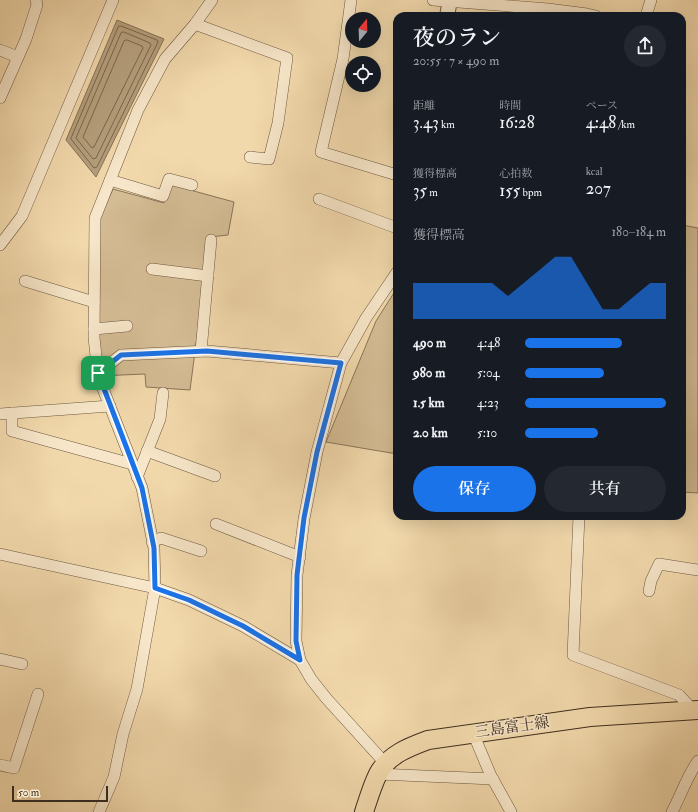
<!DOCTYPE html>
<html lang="ja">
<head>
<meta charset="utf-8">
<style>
	body { margin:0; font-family:"IM FELL Double Pica","Noto Serif JP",serif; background:#242831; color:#f1f3f6; height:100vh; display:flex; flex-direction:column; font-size:15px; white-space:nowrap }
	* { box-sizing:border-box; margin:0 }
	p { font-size:13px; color:#9ea1a6 }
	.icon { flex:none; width:22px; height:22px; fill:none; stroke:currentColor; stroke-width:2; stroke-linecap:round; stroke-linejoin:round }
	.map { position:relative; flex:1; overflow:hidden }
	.side { position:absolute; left:393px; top:12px; width:293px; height:508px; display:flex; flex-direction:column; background:#171b24; border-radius:12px; box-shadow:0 4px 16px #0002 }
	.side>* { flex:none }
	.needle { width:26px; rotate:19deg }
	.buttons { position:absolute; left:345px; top:12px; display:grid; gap:8px }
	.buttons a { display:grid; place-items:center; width:36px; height:36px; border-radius:50%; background:#171b24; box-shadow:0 4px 16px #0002; font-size:20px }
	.scale { position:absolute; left:12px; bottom:10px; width:96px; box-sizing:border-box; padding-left:4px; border:2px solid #3f2e1e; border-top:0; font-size:11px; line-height:14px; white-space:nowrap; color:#3f2e1e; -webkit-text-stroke:3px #f7e6c9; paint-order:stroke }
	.pin { position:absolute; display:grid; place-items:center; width:34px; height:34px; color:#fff; margin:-17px; border-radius:8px; box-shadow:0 2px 6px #0006 }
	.round { display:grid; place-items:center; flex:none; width:42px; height:42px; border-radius:21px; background:#242831 }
	.overview { display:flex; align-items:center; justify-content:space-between; height:68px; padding:0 20px }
	h1 { font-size:22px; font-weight:600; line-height:30px }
	.metrics { display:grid; grid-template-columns:repeat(3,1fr); gap:6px; height:68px; padding:4px 20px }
	.metrics div { display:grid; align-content:center }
	.metrics b { font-size:17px; font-weight:600 }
	.metrics small { font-size:11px; font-weight:400 }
	.metrics p { font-size:11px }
	.chart { height:112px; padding:8px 20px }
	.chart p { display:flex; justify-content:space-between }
	.chart svg { width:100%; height:72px; margin-top:4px; fill:#1a73e8; opacity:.7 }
	.primary-button { display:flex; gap:8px; margin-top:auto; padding:8px 20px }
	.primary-button a { flex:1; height:46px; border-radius:24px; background:#1a73e8; color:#fff; font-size:16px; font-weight:600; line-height:46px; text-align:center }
	.primary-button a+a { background:#242831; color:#f1f3f6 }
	ul { padding:0 20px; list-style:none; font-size:13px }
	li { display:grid; grid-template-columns:64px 48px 1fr; align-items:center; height:30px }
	li i { height:10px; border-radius:5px; background:#1a73e8 }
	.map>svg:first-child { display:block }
	.green { fill:#d4bc94; stroke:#8a7559 }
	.water { fill:#b59f7c; stroke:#867256 }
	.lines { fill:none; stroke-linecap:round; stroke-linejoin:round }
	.shore { stroke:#7a664d; stroke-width:1 }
	.minor-casing { stroke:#6c5942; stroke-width:12 }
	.tertiary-casing { stroke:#6c5942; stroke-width:16 }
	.primary-casing { stroke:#3f2e1e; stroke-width:20 }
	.minor { stroke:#f7e6c9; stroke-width:11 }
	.tertiary { stroke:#f7e6c9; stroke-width:14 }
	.primary { stroke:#f2d9ac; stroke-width:18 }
	.route-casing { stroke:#fff; stroke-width:8 }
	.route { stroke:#1a73e8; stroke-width:5 }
	.labels { text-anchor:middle; stroke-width:3; stroke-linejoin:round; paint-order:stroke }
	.street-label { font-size:15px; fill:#3f2e1e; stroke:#f7e6c9 }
</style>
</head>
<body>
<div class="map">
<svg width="698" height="812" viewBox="0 0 698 812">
	<rect width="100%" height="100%" fill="#f2d9ac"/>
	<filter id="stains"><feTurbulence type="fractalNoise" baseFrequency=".005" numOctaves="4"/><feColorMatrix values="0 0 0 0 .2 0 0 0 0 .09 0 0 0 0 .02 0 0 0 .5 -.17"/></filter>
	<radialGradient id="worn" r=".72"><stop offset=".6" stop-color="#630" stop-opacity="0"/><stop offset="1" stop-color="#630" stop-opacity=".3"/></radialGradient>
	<g class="green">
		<polygon points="172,185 234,202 228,235 210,237 190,390 146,387 145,374 98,376 98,222 113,189 164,203"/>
		<polygon points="682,225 698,228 698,493 682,492"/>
		<polygon points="397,288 397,454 326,442 376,321"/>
	</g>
	<polygon class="water" points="117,20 164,39 96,177 66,140"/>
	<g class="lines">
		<g class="shore">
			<polygon points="119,26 121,26 157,40 158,42 97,167 94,168 71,139"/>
			<polygon points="124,32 150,43 151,45 96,158 93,159 76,138 121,33"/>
			<polygon points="127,40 142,46 143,48 94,147 92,148 83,137 124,41"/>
		</g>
		<defs>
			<g id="minor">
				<polyline points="351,0 343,59 321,152 397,175"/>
				<polyline points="433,0 548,9 587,14 596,16"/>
				<polyline points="646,16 651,0"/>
				<polyline points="195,24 287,58 278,123 269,159 250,157"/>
				<polyline points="0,50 18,57"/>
				<polyline points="0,98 26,39 37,5 36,0"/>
				<polyline points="110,180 163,196 169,179 192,185"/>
				<polyline points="319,199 397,228"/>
				<polyline points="0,245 22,216 113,0"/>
				<polyline points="152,269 208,276"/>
				<polyline points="25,281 94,302"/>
				<polyline points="94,329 127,326"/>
				<polyline points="201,351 211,240"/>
				<polyline points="98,373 121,355 207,351 341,363"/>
				<polyline points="12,413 12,431 132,464"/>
				<polyline points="0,414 110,406"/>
				<polyline points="147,451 215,476"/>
				<polyline points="137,477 160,419 163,393"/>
				<polyline points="579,516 573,655 679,695 693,710"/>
				<polyline points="216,524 300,557"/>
				<polyline points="152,542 161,538 201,551"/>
				<polyline points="0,554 155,588 189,600 243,626 300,660"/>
				<polyline points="649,591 651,581 659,564 698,570"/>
				<polyline points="0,659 22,664"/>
				<polyline points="473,733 491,776 511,812"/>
				<polyline points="385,763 326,698 311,679 300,660 296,641 297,575 304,519 317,452 341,363 366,318 397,272"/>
				<polyline points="0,765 14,768 38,694"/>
				<polyline points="378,774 493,779"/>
				<polyline points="99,812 114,777 123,734 137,689 155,588 154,548 142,488 98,376 94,337 95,218 138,110 165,59 195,24 212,0"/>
				<path d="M672,812c9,-17 15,-36 26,-51"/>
			</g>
			<polyline id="tertiary" points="447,16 450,0"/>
			<path id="primary" d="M364,812c4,-12 8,-26 14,-38 10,-19 31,-27 50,-34l162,-23 108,-7"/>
		</defs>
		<use href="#minor" class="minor-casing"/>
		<use href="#tertiary" class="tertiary-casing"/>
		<use href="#primary" class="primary-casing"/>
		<use href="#minor" class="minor"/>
		<use href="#tertiary" class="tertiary"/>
		<use href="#primary" class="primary"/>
	</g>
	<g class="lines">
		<defs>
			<polygon id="route" points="207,351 341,363 317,452 304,518 297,575 296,641 300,660 243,626 189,600 155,588 154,548 142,488 98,373 121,355"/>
		</defs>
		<use href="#route" class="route-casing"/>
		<use href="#route" class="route"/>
	</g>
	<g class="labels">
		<g class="street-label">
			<text transform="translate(512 727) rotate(-8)" y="5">三島富士線</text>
		</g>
	</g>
	<rect width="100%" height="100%" filter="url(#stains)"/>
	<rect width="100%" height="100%" fill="url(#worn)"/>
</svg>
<div class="buttons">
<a><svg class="needle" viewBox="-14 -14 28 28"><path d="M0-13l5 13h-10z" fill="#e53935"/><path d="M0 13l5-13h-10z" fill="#9ea1a6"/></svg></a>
<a><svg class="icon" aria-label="locate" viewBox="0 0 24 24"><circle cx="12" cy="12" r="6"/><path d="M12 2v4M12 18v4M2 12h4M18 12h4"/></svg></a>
</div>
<div class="scale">50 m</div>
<div class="pin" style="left:98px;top:373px;background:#1e9e55"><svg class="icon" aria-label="arrive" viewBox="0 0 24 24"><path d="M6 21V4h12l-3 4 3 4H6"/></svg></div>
<section class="side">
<div class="overview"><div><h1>夜のラン</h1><p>20:55 · 7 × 490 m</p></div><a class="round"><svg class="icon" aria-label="share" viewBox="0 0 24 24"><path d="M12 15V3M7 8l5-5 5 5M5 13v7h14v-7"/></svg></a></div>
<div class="metrics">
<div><p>距離</p><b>3.43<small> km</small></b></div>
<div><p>時間</p><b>16:28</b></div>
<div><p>ペース</p><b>4:48<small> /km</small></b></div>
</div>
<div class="metrics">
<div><p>獲得標高</p><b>35<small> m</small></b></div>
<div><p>心拍数</p><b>155<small> bpm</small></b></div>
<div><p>kcal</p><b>207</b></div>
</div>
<div class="chart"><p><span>獲得標高</span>180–184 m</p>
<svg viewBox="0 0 160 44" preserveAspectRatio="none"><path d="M0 44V22L10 22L20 22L30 22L40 22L50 22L60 30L70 22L80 14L90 6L100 6L110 22L120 38L130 38L140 30L150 22L160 22V44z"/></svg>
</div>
<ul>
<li><b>490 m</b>4:48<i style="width:69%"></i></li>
<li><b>980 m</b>5:04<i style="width:56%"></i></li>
<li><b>1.5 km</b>4:23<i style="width:100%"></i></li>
<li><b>2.0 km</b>5:10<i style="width:52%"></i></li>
</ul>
<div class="primary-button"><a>保存</a><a>共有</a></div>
</section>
</div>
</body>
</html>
